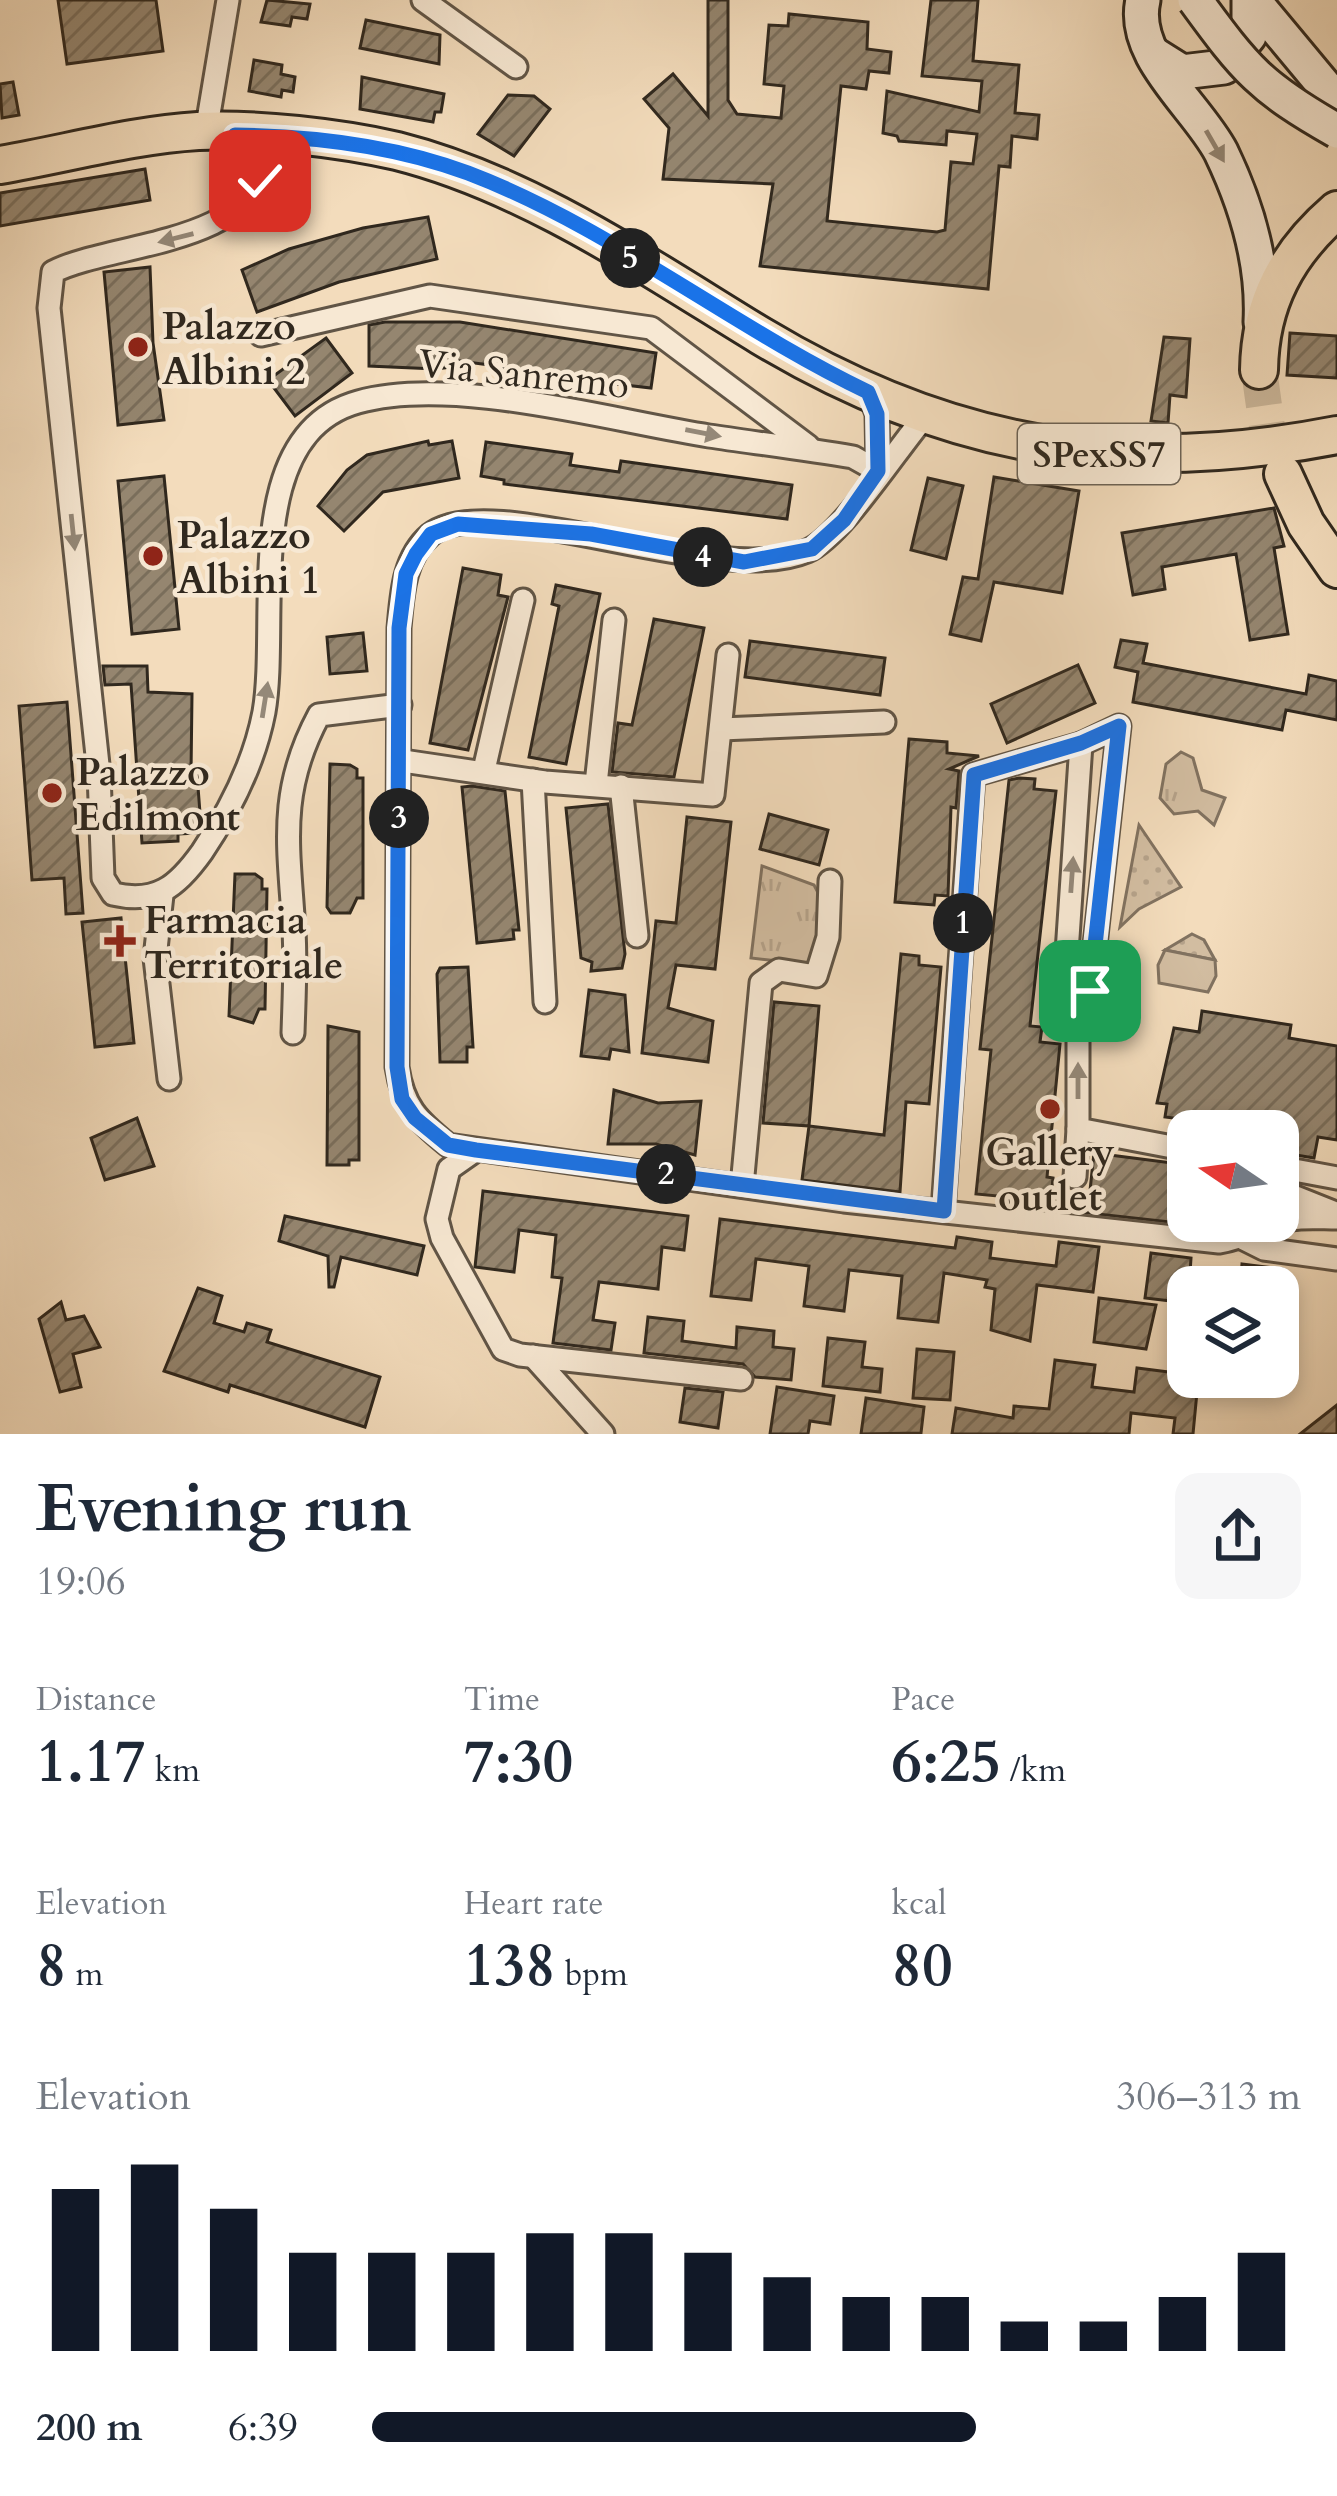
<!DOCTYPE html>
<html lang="en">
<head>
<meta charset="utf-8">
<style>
	body { margin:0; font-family:Cardo,serif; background:#f6f6f7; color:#1f2937; height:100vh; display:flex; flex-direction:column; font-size:45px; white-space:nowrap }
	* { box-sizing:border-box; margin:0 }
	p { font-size:39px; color:#747a83 }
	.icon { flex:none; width:66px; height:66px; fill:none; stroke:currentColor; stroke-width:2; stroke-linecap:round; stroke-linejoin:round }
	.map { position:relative; height:1434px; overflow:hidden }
	.sheet { display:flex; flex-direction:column; background:#fff; flex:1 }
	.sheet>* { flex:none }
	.needle { width:78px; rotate:283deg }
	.fabs { position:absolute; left:1167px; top:1110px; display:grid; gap:24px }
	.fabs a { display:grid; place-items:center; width:132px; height:132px; border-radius:24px; background:#fff; box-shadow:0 6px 18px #0003; font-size:60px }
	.pin { position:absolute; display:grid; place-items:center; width:102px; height:102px; color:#fff; margin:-51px; border-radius:24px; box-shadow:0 6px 18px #0006 }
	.km { position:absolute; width:60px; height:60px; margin:-30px; border-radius:50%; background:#222; color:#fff; font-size:33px; line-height:60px; text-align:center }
	.round { display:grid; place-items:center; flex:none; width:126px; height:126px; border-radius:24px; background:#f6f6f7 }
	.overview { display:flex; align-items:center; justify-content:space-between; height:204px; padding:0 36px }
	h1 { font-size:66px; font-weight:800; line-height:90px }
	.stats { display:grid; grid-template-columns:repeat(3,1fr); gap:18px; height:204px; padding:12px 36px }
	.stats div { display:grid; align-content:center }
	.stats b { font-size:60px; font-weight:800 }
	.stats small { font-size:33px; font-weight:400 }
	.stats p { font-size:33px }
	.chart { height:336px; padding:24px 36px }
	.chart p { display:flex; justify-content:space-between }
	.chart svg { width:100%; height:216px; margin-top:12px; stroke:#111827; stroke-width:6 }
	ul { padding:0 36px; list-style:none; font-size:39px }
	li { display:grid; grid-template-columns:192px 144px 1fr; align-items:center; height:90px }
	li i { height:30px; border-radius:15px; background:#111827 }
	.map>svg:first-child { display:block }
	.grass { fill:url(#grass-dots); stroke:#817260; stroke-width:3 }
	.park { fill:url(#park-tufts); stroke:#817260; stroke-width:3 }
	.pitch { fill:#d2bda1; stroke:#817260; stroke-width:3 }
	.building { fill:url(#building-hatch); stroke:#30281e; stroke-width:3 }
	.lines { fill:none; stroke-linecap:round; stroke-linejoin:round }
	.primary-tunnel { stroke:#ccb89c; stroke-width:36; stroke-dasharray:36 18; stroke-linecap:butt }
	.minor-casing { stroke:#615546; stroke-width:27 }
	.secondary-casing { stroke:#30281e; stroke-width:39 }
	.primary-casing { stroke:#30281e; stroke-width:42 }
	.minor { stroke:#f7e8d3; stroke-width:21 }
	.secondary { stroke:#f7e8d3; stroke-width:33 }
	.primary { stroke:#f3dcbc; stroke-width:36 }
	.secondary-bridge-casing { stroke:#30281e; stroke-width:39; stroke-linecap:butt }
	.secondary-bridge { stroke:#f7e8d3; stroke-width:33 }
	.oneway { fill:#948878 }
	.route-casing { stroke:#fff; stroke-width:24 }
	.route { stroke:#1a73e8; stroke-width:15 }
	.poi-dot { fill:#8f2418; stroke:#f7e8d3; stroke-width:4.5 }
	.labels { text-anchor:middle; stroke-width:9; stroke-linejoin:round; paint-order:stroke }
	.shield { fill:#f7e8d3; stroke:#6c6254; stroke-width:3 }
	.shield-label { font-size:36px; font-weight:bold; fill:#30281e }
	.poi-label { font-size:39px; font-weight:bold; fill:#30281e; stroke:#f7e8d3; text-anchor:start }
	.street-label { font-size:39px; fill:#30281e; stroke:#f7e8d3 }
</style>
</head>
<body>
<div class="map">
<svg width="1337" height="1434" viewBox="0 0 1337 1434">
	<defs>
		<pattern id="grass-dots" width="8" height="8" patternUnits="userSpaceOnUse" patternTransform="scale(3)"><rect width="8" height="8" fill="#d2bda1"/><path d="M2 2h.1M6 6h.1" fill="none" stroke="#b5a28a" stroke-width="1.8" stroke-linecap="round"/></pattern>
		<pattern id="park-tufts" width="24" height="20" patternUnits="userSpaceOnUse" patternTransform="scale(3)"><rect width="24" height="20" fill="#d2bda1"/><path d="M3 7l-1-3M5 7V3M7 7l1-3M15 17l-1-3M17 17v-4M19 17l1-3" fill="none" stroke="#b5a28a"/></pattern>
		<pattern id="building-hatch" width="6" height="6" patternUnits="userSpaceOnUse" patternTransform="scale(3)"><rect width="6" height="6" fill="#958670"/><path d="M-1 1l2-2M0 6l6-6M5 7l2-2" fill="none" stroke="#7a6e5b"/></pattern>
	</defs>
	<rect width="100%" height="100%" fill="#f3dcbc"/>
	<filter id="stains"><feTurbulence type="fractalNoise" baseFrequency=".00167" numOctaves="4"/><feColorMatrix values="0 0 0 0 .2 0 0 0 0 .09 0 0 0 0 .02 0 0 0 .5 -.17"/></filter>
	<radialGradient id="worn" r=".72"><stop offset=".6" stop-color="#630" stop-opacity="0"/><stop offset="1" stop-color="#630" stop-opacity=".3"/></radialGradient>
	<g class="grass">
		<polygon points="1139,825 1181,887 1139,909 1120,927"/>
		<polygon points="1192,934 1204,940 1215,960 1165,950"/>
	</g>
	<g class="park">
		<polygon points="1181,752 1193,758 1202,790 1225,798 1214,825 1198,811 1174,814 1160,798 1166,764"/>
		<polygon points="762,866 814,885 824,904 815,956 806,964 751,958"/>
	</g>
	<polygon class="pitch" points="1165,950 1215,960 1216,976 1208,992 1159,983 1158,965"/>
	<g class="building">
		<polygon points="58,0 156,0 163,51 67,64"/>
		<polygon points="267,0 310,4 307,19 292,17 290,26 261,22"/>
		<polygon points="708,0 728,0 728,100 737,114 781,118 784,86 764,84 769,25 788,26 789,14 868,22 867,49 891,52 889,73 869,71 866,89 841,86 827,221 937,232 945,230 951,162 973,164 977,134 947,131 946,145 899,141 897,136 883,133 887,91 979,112 982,81 922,76 931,0 978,0 973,61 1019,65 1015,113 1039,115 1037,139 1012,136 1010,167 999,166 988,289 760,266 773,184 663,179 669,128 644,99 673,74 708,116"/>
		<polygon points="366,20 440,35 439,64 360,48"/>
		<polygon points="254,60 282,65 281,74 295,77 293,92 282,90 281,97 249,91"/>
		<polygon points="362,77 444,94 441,112 435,112 433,122 360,109"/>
		<polygon points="13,82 19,115 2,118 0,84"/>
		<polygon points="508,95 534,96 550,109 514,156 478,134"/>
		<polygon points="145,169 150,200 0,226 0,193"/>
		<polygon points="428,217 437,259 339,282 257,312 242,270 289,249 363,228"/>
		<polygon points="150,267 153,343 164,420 118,425 104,272"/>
		<polygon points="385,322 460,322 656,353 651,388 503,371 504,367 460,361 460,366 436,369 369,366 369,325"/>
		<polygon points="1290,333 1337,336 1337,378 1287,375"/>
		<polygon points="1164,337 1190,339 1186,397 1170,395 1168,423 1151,421"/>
		<polygon points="326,338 352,373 295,416 268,380"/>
		<polygon points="428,441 429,445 452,441 459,478 383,492 344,531 318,506 347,470 367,455"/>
		<polygon points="486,442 572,454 570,465 619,472 621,461 792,485 787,519 504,484 504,480 481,476"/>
		<polygon points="164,476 179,629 132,634 118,481"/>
		<polygon points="994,477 1079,491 1062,593 994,582 981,641 950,634 963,577 978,579"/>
		<polygon points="928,478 963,486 946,559 911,550"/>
		<polygon points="1274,508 1284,546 1274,548 1288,634 1250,640 1236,554 1162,567 1165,589 1133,595 1122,533"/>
		<polygon points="463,568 501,575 498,595 508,597 468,750 430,743"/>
		<polygon points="556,585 600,594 566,764 529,757 559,606 552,604"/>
		<polygon points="654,619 704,628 674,777 612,772 618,723 632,725"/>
		<polygon points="363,633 367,671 330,674 327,637"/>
		<polygon points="1121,640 1147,644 1143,663 1306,694 1309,675 1337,681 1337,720 1286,710 1282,730 1133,702 1138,672 1115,667"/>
		<polygon points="750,641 885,658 880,695 745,677"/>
		<polygon points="1078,665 1095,703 1007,743 991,704"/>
		<polygon points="103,666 147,666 148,692 192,694 191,774 197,774 201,826 197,833 178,834 178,841 142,843 131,684 105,685"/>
		<polygon points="67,702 83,913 66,914 64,878 32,880 19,706"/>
		<polygon points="909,739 947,742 947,753 979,756 949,769 959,771 956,808 951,807 948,896 935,895 934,905 895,902"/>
		<polygon points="330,764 350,765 357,769 357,778 363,778 363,898 357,898 350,913 331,913 327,907"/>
		<polygon points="1019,778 1035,779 1034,789 1056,791 1030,1026 1042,1027 1040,1042 1060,1044 1047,1177 1053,1178 1051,1195 1089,1200 1094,1153 1188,1165 1188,1224 1008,1204 1009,1197 976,1194 991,1050 980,1049 1009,780"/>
		<polygon points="472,786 505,791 519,930 513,930 514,939 477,943 462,787"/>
		<polygon points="608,804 625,954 622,968 591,971 592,962 581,958 566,808"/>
		<polygon points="769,814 828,830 819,865 760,849"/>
		<polygon points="687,817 731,822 715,969 676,965 668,1008 713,1021 708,1062 642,1053 656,921 676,923"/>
		<polygon points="235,874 255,874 262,879 262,889 267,889 265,1009 259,1009 253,1023 229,1016"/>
		<polygon points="121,918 134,1043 95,1047 82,922"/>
		<polygon points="901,954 919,956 919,965 941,967 929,1104 906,1102 900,1192 802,1180 809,1126 763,1123 774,1002 819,1006 809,1126 884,1135"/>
		<polygon points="468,967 473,1047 467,1047 467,1062 440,1062 437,974 440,968"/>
		<polygon points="589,990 625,995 629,1052 611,1049 609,1059 581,1056"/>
		<polygon points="1202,1011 1291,1025 1289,1038 1337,1046 1337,1140 1318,1137 1314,1158 1278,1152 1278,1131 1165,1117 1167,1104 1157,1103 1174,1028 1199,1032"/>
		<polygon points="328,1026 359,1032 359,1160 349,1160 349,1165 327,1165"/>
		<polygon points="614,1090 658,1103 701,1101 695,1155 656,1144 608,1144"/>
		<polygon points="137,1118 154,1166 105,1180 91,1138"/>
		<polygon points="483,1191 688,1216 684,1250 662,1247 658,1289 599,1282 593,1320 615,1323 611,1350 553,1343 562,1278 552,1277 556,1235 519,1230 514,1272 475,1267"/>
		<polygon points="285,1216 424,1246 417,1275 341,1257 334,1287 329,1287 328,1256 279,1241"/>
		<polygon points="720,1219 955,1248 957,1237 992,1242 990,1258 1056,1266 1059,1242 1099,1247 1093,1292 1037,1285 1030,1341 991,1330 995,1289 985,1287 987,1280 944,1273 938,1322 898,1318 902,1276 849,1270 844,1311 804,1306 809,1266 756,1259 751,1300 711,1296"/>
		<polygon points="1151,1253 1191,1258 1188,1303 1145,1298"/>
		<polygon points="1242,1264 1282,1269 1280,1287 1240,1287"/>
		<polygon points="198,1288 222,1296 214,1323 244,1332 247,1323 271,1330 267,1342 380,1377 365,1427 230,1385 228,1392 164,1371"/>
		<polygon points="1099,1298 1156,1305 1146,1349 1094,1342"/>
		<polygon points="61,1302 66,1320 84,1316 100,1347 73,1354 81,1387 60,1392 39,1319"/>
		<polygon points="648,1317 684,1321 682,1341 736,1348 737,1327 774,1331 773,1347 794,1349 791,1380 755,1377 743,1364 644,1353"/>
		<polygon points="828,1338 865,1342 862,1367 882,1369 880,1392 823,1386"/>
		<polygon points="917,1349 954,1352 950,1400 913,1398"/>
		<polygon points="1055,1360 1095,1365 1092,1387 1134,1392 1137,1368 1177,1373 1175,1390 1197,1392 1193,1434 1173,1434 1175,1418 1131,1413 1129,1434 952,1434 956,1408 1013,1418 1014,1406 1049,1409"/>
		<polygon points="777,1387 834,1396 830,1424 810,1421 808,1434 770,1434"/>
		<polygon points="685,1388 723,1392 718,1428 680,1422"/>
		<polygon points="866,1398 924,1407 921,1433 861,1434"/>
		<polygon points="1337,1405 1337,1434 1300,1434"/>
	</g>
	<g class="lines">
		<polyline class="primary-tunnel" points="1259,370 1267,427 1282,471"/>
		<defs>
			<g id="minor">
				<polyline points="423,0 516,67"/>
				<polyline points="206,132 228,0"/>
				<path d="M235,135l26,32c-9,77 -155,77 -208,105l-4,36 50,466 4,104 10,16c43,10 64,-7 89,-42 29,-43 52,-88 62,-140 16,-91 -25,-277 94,-310 95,-27 254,19 351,34 48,7 96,13 144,21l25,14"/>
				<polyline points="261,335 430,296 651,328 808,446"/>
				<polyline points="869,392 877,414 878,470"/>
				<path d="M926,415c-28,32 -85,122 -119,136 -90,39 -318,-65 -377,-16 -27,23 -28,61 -31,93l-2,439c6,39 20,53 51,78l396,56 375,41c23,-3 36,-14 57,-20 21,-6 40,-4 61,-4"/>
				<polyline points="721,729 884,722"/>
				<polyline points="403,761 545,782 713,795 728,655"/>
				<polyline points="484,770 523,600"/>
				<polyline points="533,780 545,1002"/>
				<polyline points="596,784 614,620"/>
				<polyline points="621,786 637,936"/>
				<polyline points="162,895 155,958 169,1079"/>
				<polyline points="1078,1028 1066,1020 1064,997 1081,744"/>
				<path d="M293,1033c1,-34 3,-68 1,-102 -5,-84 -17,-138 25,-216l81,-10"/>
				<polyline points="476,1150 449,1169 437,1219 442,1238 503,1349 520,1355 741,1379"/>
				<polyline points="1278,1167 1337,1178"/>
				<polyline points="1075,1177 1078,1129"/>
				<polyline points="742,1186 761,983 779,970 816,976 828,937 830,881"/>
				<polyline points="1278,1190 1333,1212"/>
				<polyline points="943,1211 973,775 1081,744 1119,726 1090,991 1085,1020 1078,1028 1078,1129 1188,1150"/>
				<polyline points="1244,1239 1264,1249 1337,1259"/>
				<polyline points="533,1356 603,1434"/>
			</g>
			<g id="secondary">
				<path d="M1143,0c-13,56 54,106 78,152 25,52 43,112 40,170"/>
				<polyline points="1253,0 1337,101"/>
				<polyline points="1155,55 1182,72 1224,67 1249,36 1249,0"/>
			</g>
			<g id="primary">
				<path d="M0,165c65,-11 132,-30 198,-34 56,-3 143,7 199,20 131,33 249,115 364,185 188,113 362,141 576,99"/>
				<path d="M1259,370c1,-67 28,-117 78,-160"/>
				<polyline points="1283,474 1306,524 1337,569"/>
			</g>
		</defs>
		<use href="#minor" class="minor-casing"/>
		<use href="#secondary" class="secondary-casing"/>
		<use href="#primary" class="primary-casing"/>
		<use href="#minor" class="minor"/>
		<use href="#secondary" class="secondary"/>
		<use href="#primary" class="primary"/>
		<defs>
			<path id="secondary-bridge" d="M1195,0c51,70 66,88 142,131"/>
		</defs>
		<use href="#secondary-bridge" class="secondary-bridge-casing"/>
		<use href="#secondary-bridge" class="secondary-bridge"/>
	</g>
	<defs><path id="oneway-solid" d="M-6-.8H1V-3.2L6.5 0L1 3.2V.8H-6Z" transform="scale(3)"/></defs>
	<g class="oneway">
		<use href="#oneway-solid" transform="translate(1215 146) rotate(60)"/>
		<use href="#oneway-solid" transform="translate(176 238) rotate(166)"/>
		<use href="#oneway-solid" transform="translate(703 433) rotate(11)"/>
		<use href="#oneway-solid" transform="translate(73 532) rotate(84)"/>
		<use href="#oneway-solid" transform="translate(265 700) rotate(-81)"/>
		<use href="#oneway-solid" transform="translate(1072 875) rotate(-86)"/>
		<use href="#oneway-solid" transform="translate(1078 1081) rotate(-90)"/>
	</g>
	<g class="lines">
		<defs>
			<path id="route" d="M260,181l1,-14 -26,-32c79,1 158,10 233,38 142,54 264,154 400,219l9,22 1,57 -34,49 -32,29 -68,13 -153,-28 -133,-10 -27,10 -15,20 -10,20 -7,54 -2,439 5,32 13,19 33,27 28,5 468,61 30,-436 107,-32 38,-17 -29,265"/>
		</defs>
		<use href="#route" class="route-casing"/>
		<use href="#route" class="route"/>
	</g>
	<g class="poi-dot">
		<circle cx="138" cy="347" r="12"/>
		<circle cx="153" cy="556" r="12"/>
		<circle cx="52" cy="793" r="12"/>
		<path d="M114 923h12v12h12v12h-12v12h-12v-12h-12v-12h12z"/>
		<circle cx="1050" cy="1109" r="12"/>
	</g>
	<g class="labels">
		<rect class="shield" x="1018" y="424" width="162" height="60" rx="9"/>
		<g class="shield-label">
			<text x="1099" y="467">SPexSS7</text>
		</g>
		<g class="poi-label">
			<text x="162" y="339">Palazzo<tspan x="162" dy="45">Albini 2</tspan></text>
			<text x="177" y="548">Palazzo<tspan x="177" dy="45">Albini 1</tspan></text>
			<text x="76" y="785">Palazzo<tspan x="76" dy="45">Edilmont</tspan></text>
			<text x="144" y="933">Farmacia<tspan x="144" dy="45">Territoriale</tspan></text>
			<text x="1050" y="1165" text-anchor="middle">Gallery<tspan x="1050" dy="45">outlet</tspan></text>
		</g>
		<g class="street-label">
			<text transform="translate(524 373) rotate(6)" y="14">Via Sanremo</text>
		</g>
	</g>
	<rect width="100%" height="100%" filter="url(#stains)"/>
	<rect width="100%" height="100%" fill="url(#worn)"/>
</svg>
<div class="fabs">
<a><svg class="needle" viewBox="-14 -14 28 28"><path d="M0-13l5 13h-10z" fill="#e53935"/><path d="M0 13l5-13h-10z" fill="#747a83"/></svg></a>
<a><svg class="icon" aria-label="layers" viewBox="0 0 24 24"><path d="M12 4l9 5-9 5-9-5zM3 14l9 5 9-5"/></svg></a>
</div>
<div class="pin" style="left:1090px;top:991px;background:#1e9e55"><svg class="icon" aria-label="arrive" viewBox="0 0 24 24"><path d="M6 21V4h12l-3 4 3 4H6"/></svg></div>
<div class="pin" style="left:260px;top:181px;background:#d93025"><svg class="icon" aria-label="check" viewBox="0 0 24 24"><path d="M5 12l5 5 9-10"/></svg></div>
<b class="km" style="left:963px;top:923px">1</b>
<b class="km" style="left:666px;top:1174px">2</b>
<b class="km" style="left:399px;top:818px">3</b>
<b class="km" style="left:703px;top:557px">4</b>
<b class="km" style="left:630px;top:258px">5</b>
</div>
<section class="sheet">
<div class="overview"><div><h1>Evening run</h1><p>19:06</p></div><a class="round"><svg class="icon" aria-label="share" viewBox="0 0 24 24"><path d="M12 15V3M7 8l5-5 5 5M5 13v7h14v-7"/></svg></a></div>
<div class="stats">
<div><p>Distance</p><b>1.17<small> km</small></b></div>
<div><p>Time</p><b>7:30</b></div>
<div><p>Pace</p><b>6:25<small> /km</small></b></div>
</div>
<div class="stats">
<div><p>Elevation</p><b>8<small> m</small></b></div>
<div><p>Heart rate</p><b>138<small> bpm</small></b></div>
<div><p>kcal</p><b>80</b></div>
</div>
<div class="chart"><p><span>Elevation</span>306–313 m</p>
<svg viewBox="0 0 160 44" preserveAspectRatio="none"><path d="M5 44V11M15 44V6M25 44V15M35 44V24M45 44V24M55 44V24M65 44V20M75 44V20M85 44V24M95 44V29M105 44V33M115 44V33M125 44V38M135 44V38M145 44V33M155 44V24"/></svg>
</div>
<ul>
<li><b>200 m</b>6:39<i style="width:65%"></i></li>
</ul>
</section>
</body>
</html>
